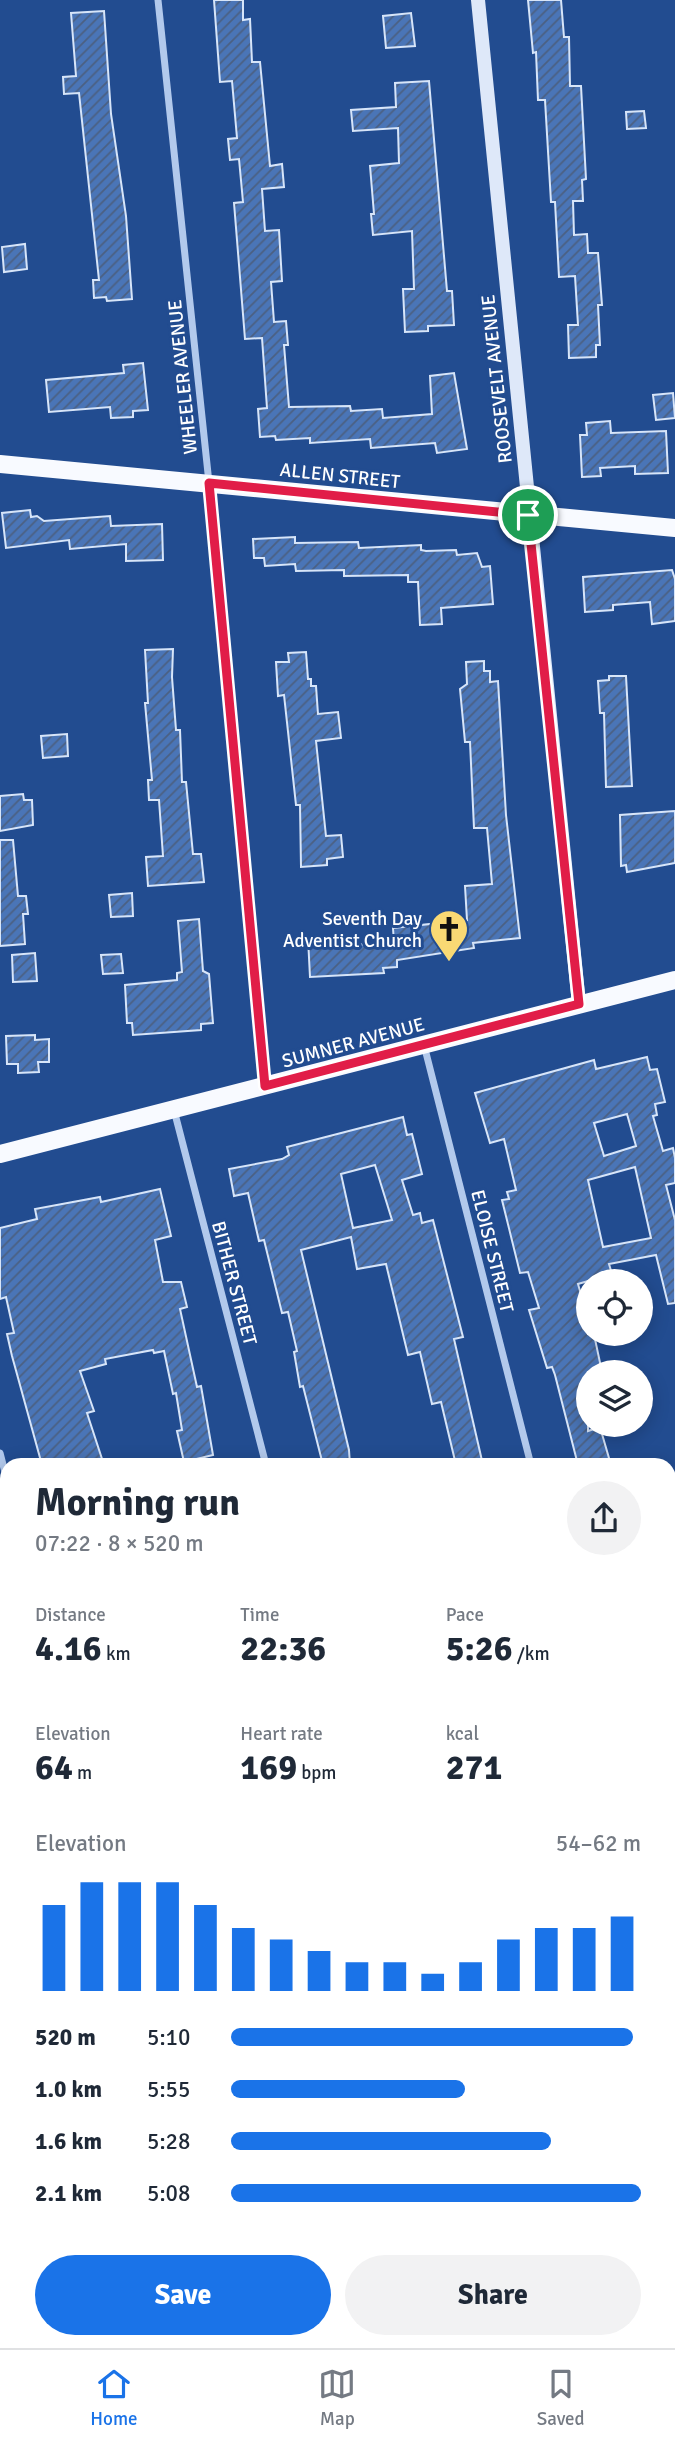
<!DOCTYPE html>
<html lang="en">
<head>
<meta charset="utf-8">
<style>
	body { margin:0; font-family:Signika,sans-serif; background:#f2f2f3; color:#1f2937; height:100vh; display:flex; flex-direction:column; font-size:26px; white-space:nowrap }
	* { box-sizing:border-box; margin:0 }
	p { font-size:23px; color:#747a83 }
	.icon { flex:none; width:38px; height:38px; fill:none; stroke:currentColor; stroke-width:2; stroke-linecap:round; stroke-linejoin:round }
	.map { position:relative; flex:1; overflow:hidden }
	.sheet { position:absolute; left:0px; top:1458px; width:676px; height:891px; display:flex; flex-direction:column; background:#fff; border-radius:21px 21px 0 0; box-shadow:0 4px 18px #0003 }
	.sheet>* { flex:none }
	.fabs { position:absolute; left:576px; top:1269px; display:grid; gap:14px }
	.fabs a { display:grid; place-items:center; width:77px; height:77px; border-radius:50%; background:#fff; box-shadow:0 4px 18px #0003; font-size:35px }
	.pin { position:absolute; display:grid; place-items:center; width:60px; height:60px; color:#fff; margin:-30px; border:4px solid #fff; border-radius:50%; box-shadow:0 2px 7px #0007 }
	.round { display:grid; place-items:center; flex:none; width:74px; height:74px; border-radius:37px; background:#f2f2f3 }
	.head { display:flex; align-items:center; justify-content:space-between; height:119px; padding:0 35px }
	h1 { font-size:38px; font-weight:700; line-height:52px }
	.figures { display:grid; grid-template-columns:repeat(3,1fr); gap:10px; height:119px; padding:7px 35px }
	.figures div { display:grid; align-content:center }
	.figures b { font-size:35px; font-weight:700 }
	.figures small { font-size:19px; font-weight:400 }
	.figures p { font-size:19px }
	.chart { height:196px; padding:14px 35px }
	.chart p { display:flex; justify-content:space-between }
	.chart svg { width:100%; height:126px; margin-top:7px; stroke:#1a73e8; stroke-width:6 }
	.action { display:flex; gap:14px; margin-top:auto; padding:14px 35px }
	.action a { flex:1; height:80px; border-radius:42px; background:#1a73e8; color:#fff; font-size:28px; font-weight:700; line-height:80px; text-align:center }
	.action a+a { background:#f2f2f3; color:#1f2937 }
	ul { padding:0 35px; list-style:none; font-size:23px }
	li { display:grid; grid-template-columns:112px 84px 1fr; align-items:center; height:52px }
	li i { height:18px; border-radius:9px; background:#1a73e8 }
	.dock { display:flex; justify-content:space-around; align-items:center; height:98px; border-top:2px solid #e0e1e3; background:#fff; font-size:19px; color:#747a83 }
	.dock a { display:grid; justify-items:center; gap:4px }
	.dock .active { color:#1a73e8 }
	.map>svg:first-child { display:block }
	.building { fill:url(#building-hatch); stroke:#d7e5f9; stroke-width:2; fill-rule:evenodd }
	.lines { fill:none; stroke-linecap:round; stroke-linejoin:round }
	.street { stroke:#b2c9ec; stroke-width:7 }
	.secondary { stroke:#dee8f9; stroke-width:14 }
	.primary { stroke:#f8faff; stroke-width:18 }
	.route-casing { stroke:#fff; stroke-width:14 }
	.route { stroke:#e11d48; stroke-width:9 }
	.labels { text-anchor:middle; stroke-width:6; stroke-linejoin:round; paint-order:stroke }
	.street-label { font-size:19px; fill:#fff; stroke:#224c90 }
	.poi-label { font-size:19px; fill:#fff; stroke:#224c90; text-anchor:end }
</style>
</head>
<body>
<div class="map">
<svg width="675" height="2348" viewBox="0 0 675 2348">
	<defs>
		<pattern id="building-hatch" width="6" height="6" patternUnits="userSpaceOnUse" patternTransform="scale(1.75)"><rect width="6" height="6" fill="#4a75b7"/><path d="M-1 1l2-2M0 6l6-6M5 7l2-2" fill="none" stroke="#4b6082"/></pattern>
	</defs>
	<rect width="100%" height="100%" fill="#224c90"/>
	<g class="building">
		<polygon points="214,0 243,0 243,20 250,19 252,62 260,62 270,166 282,164 284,187 262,189 265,231 279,230 282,281 271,282 274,322 286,321 288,345 284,345 289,407 350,406 351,411 382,409 383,418 432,414 430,376 454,373 467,449 437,453 435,443 371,448 370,439 310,443 310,438 276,440 275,436 260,437 258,409 267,408 262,338 245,339 234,203 243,202 239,159 230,160 228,139 237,138 232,81 220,82"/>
		<polygon points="528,0 561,0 564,37 569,37 570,86 581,86 586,179 582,180 583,201 573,201 574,235 587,234 588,253 598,253 602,305 598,305 600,345 596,345 596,357 569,358 568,325 578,325 575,276 559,277 555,202 551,202 545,100 538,100 536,52 533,53"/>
		<polygon points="104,11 111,114 126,216 132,299 107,301 106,297 94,298 93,280 99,280 79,93 64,94 63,77 76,76 71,13"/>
		<polygon points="411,13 415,46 386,48 383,16"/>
		<polygon points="429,81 447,291 452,291 454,325 428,326 428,331 405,332 403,289 414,289 412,231 373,235 371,214 374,214 370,166 399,163 398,128 353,131 351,110 396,107 395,83"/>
		<polygon points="644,111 646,128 627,129 626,112"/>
		<polygon points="25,244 27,269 4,272 2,247"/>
		<polygon points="143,363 148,410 133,411 133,417 111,418 110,407 49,412 46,380 124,373 123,365"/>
		<polygon points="673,393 675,418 656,420 653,395"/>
		<polygon points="610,421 611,433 666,431 668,473 635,474 635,466 600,468 601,476 582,477 580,435 587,435 586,423"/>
		<polygon points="30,510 31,517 37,516 44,521 110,516 111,526 162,524 163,560 126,561 126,544 70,549 69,540 6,548 2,513"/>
		<polygon points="295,537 295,543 358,542 359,548 421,545 421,550 426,551 456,550 457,555 477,553 482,567 490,566 493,604 441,608 442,624 420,625 418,582 408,582 408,575 344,576 344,570 296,571 295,564 265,566 264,558 254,558 253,539"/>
		<polygon points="672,570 675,579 675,621 652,624 650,602 613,605 613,610 585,612 583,577"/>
		<polygon points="173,649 172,677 176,730 180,730 182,782 186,782 193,854 201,854 204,882 148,886 146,857 163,856 159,800 149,800 148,780 152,780 145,703 148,703 145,650"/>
		<polygon points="306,652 308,679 311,679 311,686 316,686 318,714 338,712 341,738 316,741 326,836 341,835 343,857 327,859 327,865 301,867 300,805 296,805 284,695 278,696 276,662 289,662 288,653"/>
		<polygon points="484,661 484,671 490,671 490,682 498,681 506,815 520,938 473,943 474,948 397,960 397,967 383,968 384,973 310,977 308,938 329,937 330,946 394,943 393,928 467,920 465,886 492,884 487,828 474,828 470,742 465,742 460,689 467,684 466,662"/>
		<polygon points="609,676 626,676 632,786 606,787 604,713 600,713 598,681 609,680"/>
		<polygon points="67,734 68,756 43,758 41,736"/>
		<polygon points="23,794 24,800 32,800 33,825 0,831 0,796"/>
		<polygon points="675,811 675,863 627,872 626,865 621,866 620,815"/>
		<polygon points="0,840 13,840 18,896 26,896 28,914 23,914 25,944 0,946"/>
		<polygon points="132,893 133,916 111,917 109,895"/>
		<polygon points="199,919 203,971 209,974 213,1023 201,1024 201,1030 133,1035 132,1023 127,1023 125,985 177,980 177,973 182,972 178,921"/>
		<polygon points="35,953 37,981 13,982 12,955"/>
		<polygon points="121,954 123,973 103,974 101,955"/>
		<polygon points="35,1035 35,1040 49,1039 49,1062 38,1062 39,1072 18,1073 18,1064 7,1064 6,1036"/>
		<path d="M647,1057l3,13 7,-1 8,33 -10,2 2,11 -4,1 10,35 10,-3 2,10v25l-9,2 9,35v83l-7,1 -12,-49 -47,9 3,10 -34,10 10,35v15h4l3,5 7,33h-14v59l12,-4 11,38h-33l-23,-90 -3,-8 -5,1 -18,-58 10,-2 -11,-36 -8,1 -18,-73 7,-1 -2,-7 9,-2 -12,-51 -14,4 -15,-50 119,-33 2,9zM627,1114l9,32 -32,10 -10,-33zM635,1167l16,71 -48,9 -15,-67z"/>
		<path d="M403,1117l4,18 5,-1 10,40 -20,6 11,35 7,-2 2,10 11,-3 30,117 -9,2 29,126h-27l-15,-63 -9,2 -12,-52 -12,3 -22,-91 -29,5 -6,-32 -50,13 48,200 1,15h-27l-20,-79 -3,1 -6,-35 3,-1 -9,-39 -6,1 -18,-73 -5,1 -11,-48 -14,3 -5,-27 53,-10 7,-4 -2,-8zM375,1165l17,55 -39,8 -12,-54z"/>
		<polygon points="160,1189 171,1236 155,1240 163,1282 181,1282 187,1307 180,1309 197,1387 201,1386 213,1455 184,1462 177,1431 182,1430 176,1393 173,1394 164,1351 154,1353 153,1350 105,1359 106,1364 80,1371 94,1411 87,1413 104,1465 42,1465 12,1356 7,1334 14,1333 6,1297 0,1299 0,1228 37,1219 35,1209 100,1197 101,1202"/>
	</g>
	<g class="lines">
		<g class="street">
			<polyline points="158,0 209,483 265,1086"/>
			<polyline points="424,1045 531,1465"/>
			<polyline points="174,1110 266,1465"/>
			<polyline points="0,1453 7,1480"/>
			<polyline points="668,1984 675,1982"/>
			<polyline points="0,2161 7,2159"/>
		</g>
		<polyline class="secondary" points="478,0 579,1004"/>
		<g class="primary">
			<polyline points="0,464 675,528"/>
			<polyline points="0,1154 675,980"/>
		</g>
	</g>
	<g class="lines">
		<defs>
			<polygon id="route" points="209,483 528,515 579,1004 265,1086"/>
		</defs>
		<use href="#route" class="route-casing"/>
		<use href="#route" class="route"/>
	</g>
	<defs>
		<symbol id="church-pin" viewBox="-11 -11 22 30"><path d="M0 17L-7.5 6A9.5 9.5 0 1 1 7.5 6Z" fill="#f9d974" stroke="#224c90"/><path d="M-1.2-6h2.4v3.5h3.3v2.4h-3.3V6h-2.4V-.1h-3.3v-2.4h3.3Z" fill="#111"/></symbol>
	</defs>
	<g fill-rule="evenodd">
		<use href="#church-pin" x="427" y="907" width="44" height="60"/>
	</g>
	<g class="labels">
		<g class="street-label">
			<text transform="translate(182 377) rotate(-96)" y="7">WHEELER AVENUE</text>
			<text transform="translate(496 379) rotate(-96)" y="7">ROOSEVELT AVENUE</text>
			<text transform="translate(340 475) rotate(6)" y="7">ALLEN STREET</text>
			<text transform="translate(353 1042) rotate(-15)" y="7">SUMNER AVENUE</text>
			<text transform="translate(493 1251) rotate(76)" y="7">ELOISE STREET</text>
			<text transform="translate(235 1283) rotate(75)" y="7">BITHER STREET</text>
		</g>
		<g class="poi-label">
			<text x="422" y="925">Seventh Day<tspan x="422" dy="22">Adventist Church</tspan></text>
		</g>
	</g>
</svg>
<div class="fabs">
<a><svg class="icon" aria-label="locate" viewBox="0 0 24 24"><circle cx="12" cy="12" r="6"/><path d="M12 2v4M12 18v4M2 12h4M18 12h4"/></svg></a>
<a><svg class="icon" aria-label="layers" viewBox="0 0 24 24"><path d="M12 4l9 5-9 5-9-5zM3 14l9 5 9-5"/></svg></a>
</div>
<div class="pin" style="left:528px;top:515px;background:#1e9e55"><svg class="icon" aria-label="arrive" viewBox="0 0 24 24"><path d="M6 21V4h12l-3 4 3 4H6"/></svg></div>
<section class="sheet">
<div class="head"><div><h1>Morning run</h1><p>07:22 · 8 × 520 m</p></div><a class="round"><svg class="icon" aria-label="share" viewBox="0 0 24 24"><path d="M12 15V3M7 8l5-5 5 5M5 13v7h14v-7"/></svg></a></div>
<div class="figures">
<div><p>Distance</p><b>4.16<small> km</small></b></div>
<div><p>Time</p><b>22:36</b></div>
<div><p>Pace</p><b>5:26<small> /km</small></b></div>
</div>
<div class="figures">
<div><p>Elevation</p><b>64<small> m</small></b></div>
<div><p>Heart rate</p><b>169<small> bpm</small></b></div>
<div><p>kcal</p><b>271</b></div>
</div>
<div class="chart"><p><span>Elevation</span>54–62 m</p>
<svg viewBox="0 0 160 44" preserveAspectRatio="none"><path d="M5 44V14M15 44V6M25 44V6M35 44V6M45 44V14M55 44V22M65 44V26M75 44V30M85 44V34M95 44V34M105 44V38M115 44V34M125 44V26M135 44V22M145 44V22M155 44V18"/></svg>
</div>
<ul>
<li><b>520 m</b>5:10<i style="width:98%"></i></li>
<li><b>1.0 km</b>5:55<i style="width:57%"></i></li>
<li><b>1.6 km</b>5:28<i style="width:78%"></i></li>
<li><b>2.1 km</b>5:08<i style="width:100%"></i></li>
</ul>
<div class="action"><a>Save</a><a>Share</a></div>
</section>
</div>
<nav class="dock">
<a class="active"><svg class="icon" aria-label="home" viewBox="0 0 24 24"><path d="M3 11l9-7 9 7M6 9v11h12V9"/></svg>Home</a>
<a><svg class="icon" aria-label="map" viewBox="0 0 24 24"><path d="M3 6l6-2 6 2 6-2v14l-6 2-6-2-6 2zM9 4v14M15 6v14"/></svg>Map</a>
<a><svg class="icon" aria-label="saved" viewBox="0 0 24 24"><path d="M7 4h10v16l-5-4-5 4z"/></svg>Saved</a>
</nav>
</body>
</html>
